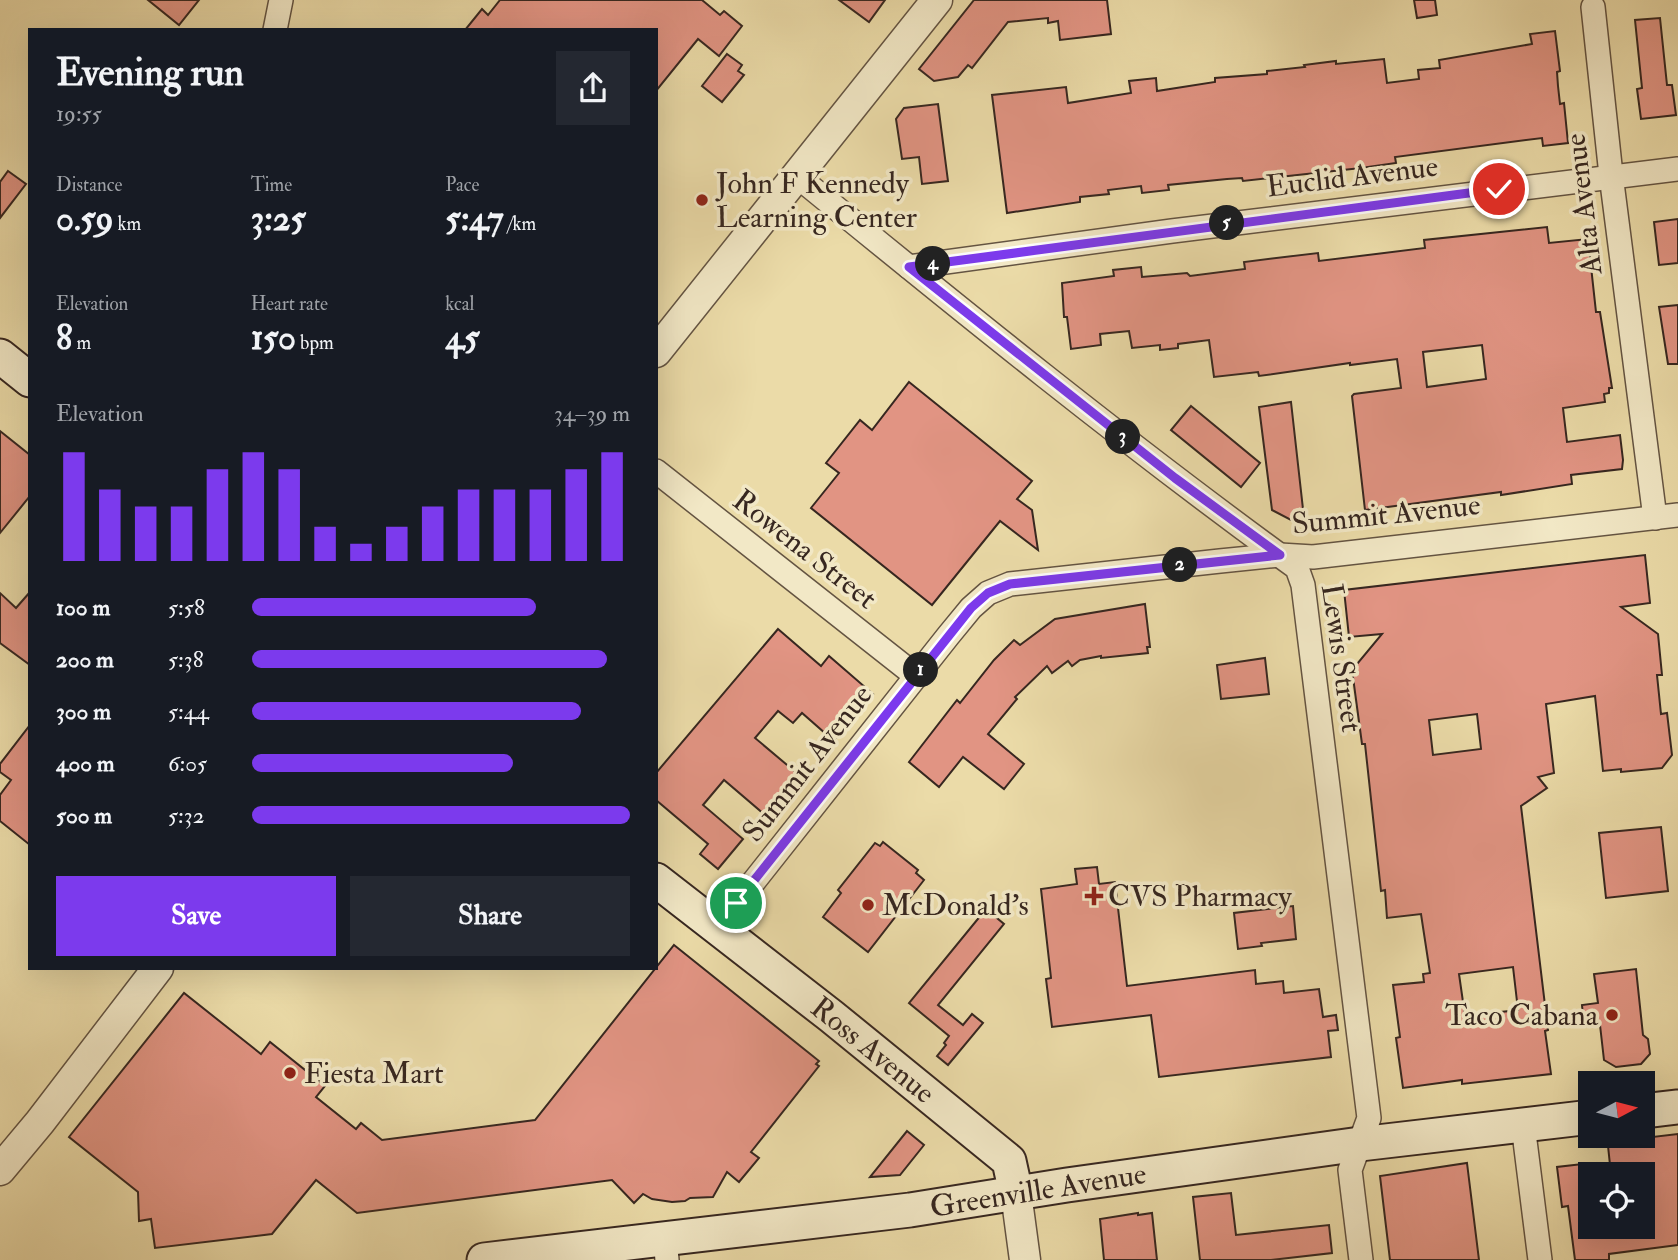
<!DOCTYPE html>
<html lang="en">
<head>
<meta charset="utf-8">
<style>
	body { margin:0; font-family:"IM FELL Double Pica",serif; background:#242831; color:#f1f3f6; height:100vh; display:flex; flex-direction:column; font-size:26px; white-space:nowrap }
	* { box-sizing:border-box; margin:0 }
	p { font-size:23px; color:#9ea1a6 }
	.icon { flex:none; width:38px; height:38px; fill:none; stroke:currentColor; stroke-width:2; stroke-linecap:round; stroke-linejoin:round }
	.map { position:relative; flex:1; overflow:hidden }
	.panel { position:absolute; left:28px; top:28px; width:630px; height:942px; display:flex; flex-direction:column; background:#171b24; border-radius:0px; box-shadow:0 7px 28px #0002 }
	.panel>* { flex:none }
	.needle { width:46px; rotate:83deg }
	.controls { position:absolute; left:1578px; top:1071px; display:grid; gap:14px }
	.controls a { display:grid; place-items:center; width:77px; height:77px; border-radius:0px; background:#171b24; box-shadow:0 7px 28px #0002; font-size:35px }
	.pin { position:absolute; display:grid; place-items:center; width:60px; height:60px; color:#fff; margin:-30px; border:4px solid #fff; border-radius:50%; box-shadow:0 2px 7px #0007 }
	.km { position:absolute; width:35px; height:35px; margin:-18px; border-radius:50%; background:#222; color:#fff; font-size:19px; line-height:35px; text-align:center }
	.round { display:grid; place-items:center; flex:none; width:74px; height:74px; border-radius:0px; background:#242831 }
	.overview { display:flex; align-items:center; justify-content:space-between; height:119px; padding:0 28px }
	h1 { font-size:38px; font-weight:700; line-height:52px }
	.metrics { display:grid; grid-template-columns:repeat(3,1fr); gap:10px; height:119px; padding:7px 28px }
	.metrics div { display:grid; align-content:center }
	.metrics b { font-size:35px; font-weight:700 }
	.metrics small { font-size:19px; font-weight:400 }
	.metrics p { font-size:19px }
	.chart { height:196px; padding:14px 28px }
	.chart p { display:flex; justify-content:space-between }
	.chart svg { width:100%; height:126px; margin-top:7px; stroke:#7c3aed; stroke-width:6 }
	.action { display:flex; gap:14px; margin-top:auto; padding:14px 28px }
	.action a { flex:1; height:80px; border-radius:0px; background:#7c3aed; color:#fff; font-size:28px; font-weight:700; line-height:80px; text-align:center }
	.action a+a { background:#242831; color:#f1f3f6 }
	ul { padding:0 28px; list-style:none; font-size:23px }
	li { display:grid; grid-template-columns:112px 84px 1fr; align-items:center; height:52px }
	li i { height:18px; border-radius:9px; background:#7c3aed }
	.map>svg:first-child { display:block }
	.building { fill:#e19483; stroke:#372720; stroke-width:2; fill-rule:evenodd }
	.lines { fill:none; stroke-linecap:round; stroke-linejoin:round }
	.minor-casing { stroke:#645442; stroke-width:26 }
	.tertiary-casing { stroke:#645442; stroke-width:33 }
	.secondary-casing { stroke:#372720; stroke-width:37 }
	.minor { stroke:#f2e8c6; stroke-width:23 }
	.tertiary { stroke:#f2e8c6; stroke-width:30 }
	.secondary { stroke:#f2e8c6; stroke-width:33 }
	.route-casing { stroke:#fff; stroke-width:14 }
	.route { stroke:#7c3aed; stroke-width:9 }
	.poi-dot { fill:#8f2418; stroke:#f2e8c6; stroke-width:2.5 }
	.labels { text-anchor:middle; stroke-width:7; stroke-linejoin:round; paint-order:stroke }
	.street-label { font-size:30px; fill:#372720; stroke:#f2e8c6 }
	.poi-label { font-size:30px; fill:#372720; stroke:#f2e8c6; text-anchor:start }
</style>
</head>
<body>
<div class="map">
<svg width="1678" height="1260" viewBox="0 0 1678 1260">
	<rect width="100%" height="100%" fill="#ebdba8"/>
	<filter id="stains"><feTurbulence type="fractalNoise" baseFrequency=".00286" numOctaves="4"/><feColorMatrix values="0 0 0 0 .2 0 0 0 0 .09 0 0 0 0 .02 0 0 0 .5 -.17"/></filter>
	<radialGradient id="worn" r=".72"><stop offset=".6" stop-color="#630" stop-opacity="0"/><stop offset="1" stop-color="#630" stop-opacity=".3"/></radialGradient>
	<g class="building">
		<polygon points="148,0 199,0 179,25"/>
		<polygon points="500,0 702,0 720,15 724,11 742,26 719,56 698,39 656,91 656,30 465,30 482,9 488,15"/>
		<polygon points="839,0 885,0 869,22"/>
		<polygon points="974,0 1107,0 1111,34 1060,40 1058,21 1048,23 1048,18 1008,22 972,68 968,65 958,77 934,81 919,69"/>
		<polygon points="1414,0 1435,0 1437,15 1417,18"/>
		<polygon points="1660,18 1667,85 1672,85 1676,115 1641,119 1637,89 1642,88 1635,20"/>
		<polygon points="1555,31 1560,71 1557,72 1558,86 1560,104 1564,103 1568,143 1543,146 1542,138 1395,157 1396,163 1361,168 1243,181 1242,178 1227,179 1168,185 1169,190 1142,193 1141,186 1108,190 1109,194 1080,197 1080,202 1007,213 992,95 1066,87 1068,103 1131,93 1129,81 1156,78 1157,91 1215,82 1215,78 1267,74 1267,71 1305,67 1304,65 1336,61 1336,64 1384,59 1387,83 1419,79 1418,70 1440,68 1439,60 1532,44 1530,34"/>
		<polygon points="727,54 742,65 738,71 744,75 722,102 702,86"/>
		<polygon points="938,104 948,181 922,184 919,157 902,159 896,119 904,108"/>
		<polygon points="8,171 26,184 0,218 0,182"/>
		<polygon points="1678,219 1678,263 1659,265 1654,222"/>
		<path d="M1547,227l2,16 39,-4 8,73h4l12,76h-3v5l-5,1 1,8 -42,6 4,34 53,-7 3,25 -1,9 -51,6 1,9 -71,11v-3l-136,18 -13,-114 2,-2 47,-6 -4,-29 -47,6v-2l-91,13 -1,-4 -44,5 -5,-37 -31,4v4l-18,2v-5l-28,3 -3,-17 -29,3 1,11 -30,4 -4,-32h-3l-2,-34 52,-7 -1,-6 28,-3 1,10 45,-4 3,3 55,-7 -1,-7 74,-9 1,8 106,-13 -1,-8zM1482,345l4,34 -59,8 -4,-35z"/>
		<polygon points="1678,305 1678,364 1668,364 1659,307"/>
		<polygon points="909,382 1032,481 1017,499 1032,510 1038,550 1000,521 932,605 811,508 839,473 826,463 860,420 872,430"/>
		<polygon points="1291,402 1304,518 1291,520 1272,510 1259,407"/>
		<polygon points="1191,406 1260,463 1241,487 1171,430"/>
		<polygon points="0,431 30,455 30,496 0,533"/>
		<path d="M1645,555l5,48 -29,4 37,27 4,41h-5l4,39 6,-1 5,42 -10,13 -41,4v-3l-18,2 -8,-75 -49,8 8,69 -16,4 9,11 -26,18 27,224 -3,1 6,43 -89,10v-4l-59,8 -7,-50 4,-1 -7,-52 31,-3 -1,-8 7,-1 -9,-59 -34,4 -2,-28 -4,1 -16,-147h-3l-10,-74 30,-36 -33,3 -5,-47zM1477,714l4,35 -48,6 -4,-35zM1513,967l5,43 -53,6 -6,-42z"/>
		<polygon points="30,592 30,665 0,643 0,593 16,608"/>
		<polygon points="1145,604 1150,647 1147,647 1148,653 1101,658 1101,656 1080,660 1072,666 1068,661 1052,673 1047,666 1015,697 1017,699 988,734 1024,764 1004,789 963,757 939,787 909,762 957,700 960,703 994,660 1014,640 1020,645 1055,619"/>
		<polygon points="778,629 821,666 829,656 873,694 834,741 802,713 793,723 778,711 755,738 799,775 765,815 724,780 703,805 743,839 718,869 700,854 708,844 656,800 656,773"/>
		<polygon points="1265,658 1269,694 1221,699 1217,665"/>
		<polygon points="30,725 30,845 0,821 0,795 11,780 0,772 0,764"/>
		<polygon points="1661,827 1668,891 1606,898 1599,833"/>
		<polygon points="883,842 918,870 916,873 924,880 868,952 823,917 841,893 838,890 875,843 880,846"/>
		<polygon points="1097,867 1099,884 1115,882 1127,986 1255,970 1256,984 1283,981 1284,993 1319,989 1323,1017 1336,1015 1338,1030 1328,1031 1331,1057 1159,1077 1151,1015 1052,1027 1046,979 1051,978 1041,889 1077,884 1075,869"/>
		<polygon points="1293,906 1296,939 1261,943 1262,946 1238,949 1234,913"/>
		<polygon points="986,909 1004,924 938,1005 963,1025 972,1014 983,1023 948,1065 937,1056 946,1045 944,1043 949,1036 909,1003"/>
		<polygon points="674,945 819,1061 816,1064 819,1066 751,1152 759,1158 739,1182 727,1172 713,1197 690,1198 685,1201 672,1202 652,1199 643,1194 634,1203 612,1180 357,1213 316,1180 272,1234 155,1248 151,1219 139,1221 138,1192 69,1137 184,993 261,1054 270,1042 325,1086 316,1097 356,1129 361,1123 382,1140 535,1120"/>
		<polygon points="1636,969 1643,1035 1648,1039 1650,1054 1641,1064 1616,1067 1604,1060 1600,1025 1584,1027 1582,1005 1598,1003 1594,974"/>
		<polygon points="907,1131 924,1145 900,1175 870,1177"/>
		<polygon points="1678,1134 1678,1245 1609,1254 1609,1260 1575,1260 1568,1206 1562,1207 1557,1167 1591,1163 1591,1227 1643,1227 1643,1174 1611,1174 1608,1146 1653,1141 1652,1137"/>
		<polygon points="1467,1163 1479,1260 1390,1260 1380,1176"/>
		<polygon points="1231,1193 1236,1235 1329,1225 1332,1253 1271,1260 1200,1260 1193,1197"/>
		<polygon points="1138,1213 1138,1215 1152,1213 1157,1260 1104,1260 1100,1219"/>
	</g>
	<g class="lines">
		<defs>
			<g id="minor">
				<polyline points="1593,7 1611,175 1655,518"/>
				<polyline points="275,30 281,0"/>
				<path d="M797,176c164,134 328,267 500,392l6,17 66,533 -19,52 11,90"/>
				<polyline points="909,267 1172,231 1678,169"/>
				<polyline points="656,471 916,676"/>
				<polyline points="717,928 948,636 971,608 988,593 1010,584 1220,561 1280,555 1313,557 1678,515"/>
				<polyline points="1523,1125 1540,1260"/>
				<polyline points="665,1238 667,1260"/>
			</g>
			<g id="tertiary">
				<polyline points="656,352 937,0"/>
				<polyline points="0,1170 40,1122 158,968"/>
				<polyline points="1016,1193 1025,1260"/>
			</g>
			<g id="secondary">
				<polyline points="0,356 30,380"/>
				<polyline points="656,880 831,1016 1009,1161 1016,1193"/>
				<polyline points="1643,1111 1678,1107"/>
				<polyline points="484,1260 910,1210 1067,1185 1360,1144 1591,1117"/>
			</g>
		</defs>
		<use href="#minor" class="minor-casing"/>
		<use href="#tertiary" class="tertiary-casing"/>
		<use href="#secondary" class="secondary-casing"/>
		<use href="#minor" class="minor"/>
		<use href="#tertiary" class="tertiary"/>
		<use href="#secondary" class="secondary"/>
	</g>
	<g class="lines">
		<defs>
			<polyline id="route" points="736,903 971,608 988,593 1010,584 1280,555 1175,478 909,267 1499,189"/>
		</defs>
		<use href="#route" class="route-casing"/>
		<use href="#route" class="route"/>
	</g>
	<g class="poi-dot">
		<circle cx="702" cy="200" r="7"/>
		<path d="M1090.5 885.5h7v7h7v7h-7v7h-7v-7h-7v-7h7z"/>
		<circle cx="868" cy="905" r="7"/>
		<circle cx="1612" cy="1015" r="7"/>
		<circle cx="290" cy="1073" r="7"/>
	</g>
	<g class="labels">
		<g class="street-label">
			<text transform="translate(1352 176) rotate(-7)" y="10">Euclid Avenue</text>
			<text transform="translate(1583 204) rotate(-97)" y="10">Alta Avenue</text>
			<text transform="translate(1386 514) rotate(-6)" y="10">Summit Avenue</text>
			<text transform="translate(805 549) rotate(38)" y="10">Rowena Street</text>
			<text transform="translate(1342 658) rotate(82)" y="10">Lewis Street</text>
			<text transform="translate(807 763) rotate(-52)" y="10">Summit Avenue</text>
			<text transform="translate(873 1050) rotate(39)" y="10">Ross Avenue</text>
			<text transform="translate(1038 1190) rotate(-9)" y="10">Greenville Avenue</text>
		</g>
		<g class="poi-label">
			<text x="716" y="193">John F Kennedy<tspan x="716" dy="34">Learning Center</tspan></text>
			<text x="1108" y="906">CVS Pharmacy</text>
			<text x="882" y="915">McDonald's</text>
			<text x="1598" y="1025" text-anchor="end">Taco Cabana</text>
			<text x="304" y="1083">Fiesta Mart</text>
		</g>
	</g>
	<rect width="100%" height="100%" filter="url(#stains)"/>
	<rect width="100%" height="100%" fill="url(#worn)"/>
</svg>
<div class="controls">
<a><svg class="needle" viewBox="-14 -14 28 28"><path d="M0-13l5 13h-10z" fill="#e53935"/><path d="M0 13l5-13h-10z" fill="#9ea1a6"/></svg></a>
<a><svg class="icon" aria-label="locate" viewBox="0 0 24 24"><circle cx="12" cy="12" r="6"/><path d="M12 2v4M12 18v4M2 12h4M18 12h4"/></svg></a>
</div>
<div class="pin" style="left:736px;top:903px;background:#1e9e55"><svg class="icon" aria-label="arrive" viewBox="0 0 24 24"><path d="M6 21V4h12l-3 4 3 4H6"/></svg></div>
<div class="pin" style="left:1499px;top:189px;background:#d93025"><svg class="icon" aria-label="check" viewBox="0 0 24 24"><path d="M5 12l5 5 9-10"/></svg></div>
<b class="km" style="left:921px;top:670px">1</b>
<b class="km" style="left:1180px;top:565px">2</b>
<b class="km" style="left:1123px;top:437px">3</b>
<b class="km" style="left:933px;top:264px">4</b>
<b class="km" style="left:1227px;top:223px">5</b>
<section class="panel">
<div class="overview"><div><h1>Evening run</h1><p>19:55</p></div><a class="round"><svg class="icon" aria-label="share" viewBox="0 0 24 24"><path d="M12 15V3M7 8l5-5 5 5M5 13v7h14v-7"/></svg></a></div>
<div class="metrics">
<div><p>Distance</p><b>0.59<small> km</small></b></div>
<div><p>Time</p><b>3:25</b></div>
<div><p>Pace</p><b>5:47<small> /km</small></b></div>
</div>
<div class="metrics">
<div><p>Elevation</p><b>8<small> m</small></b></div>
<div><p>Heart rate</p><b>150<small> bpm</small></b></div>
<div><p>kcal</p><b>45</b></div>
</div>
<div class="chart"><p><span>Elevation</span>34–39 m</p>
<svg viewBox="0 0 160 44" preserveAspectRatio="none"><path d="M5 44V6M15 44V19M25 44V25M35 44V25M45 44V12M55 44V6M65 44V12M75 44V32M85 44V38M95 44V32M105 44V25M115 44V19M125 44V19M135 44V19M145 44V12M155 44V6"/></svg>
</div>
<ul>
<li><b>100 m</b>5:58<i style="width:75%"></i></li>
<li><b>200 m</b>5:38<i style="width:94%"></i></li>
<li><b>300 m</b>5:44<i style="width:87%"></i></li>
<li><b>400 m</b>6:05<i style="width:69%"></i></li>
<li><b>500 m</b>5:32<i style="width:100%"></i></li>
</ul>
<div class="action"><a>Save</a><a>Share</a></div>
</section>
</div>
</body>
</html>
